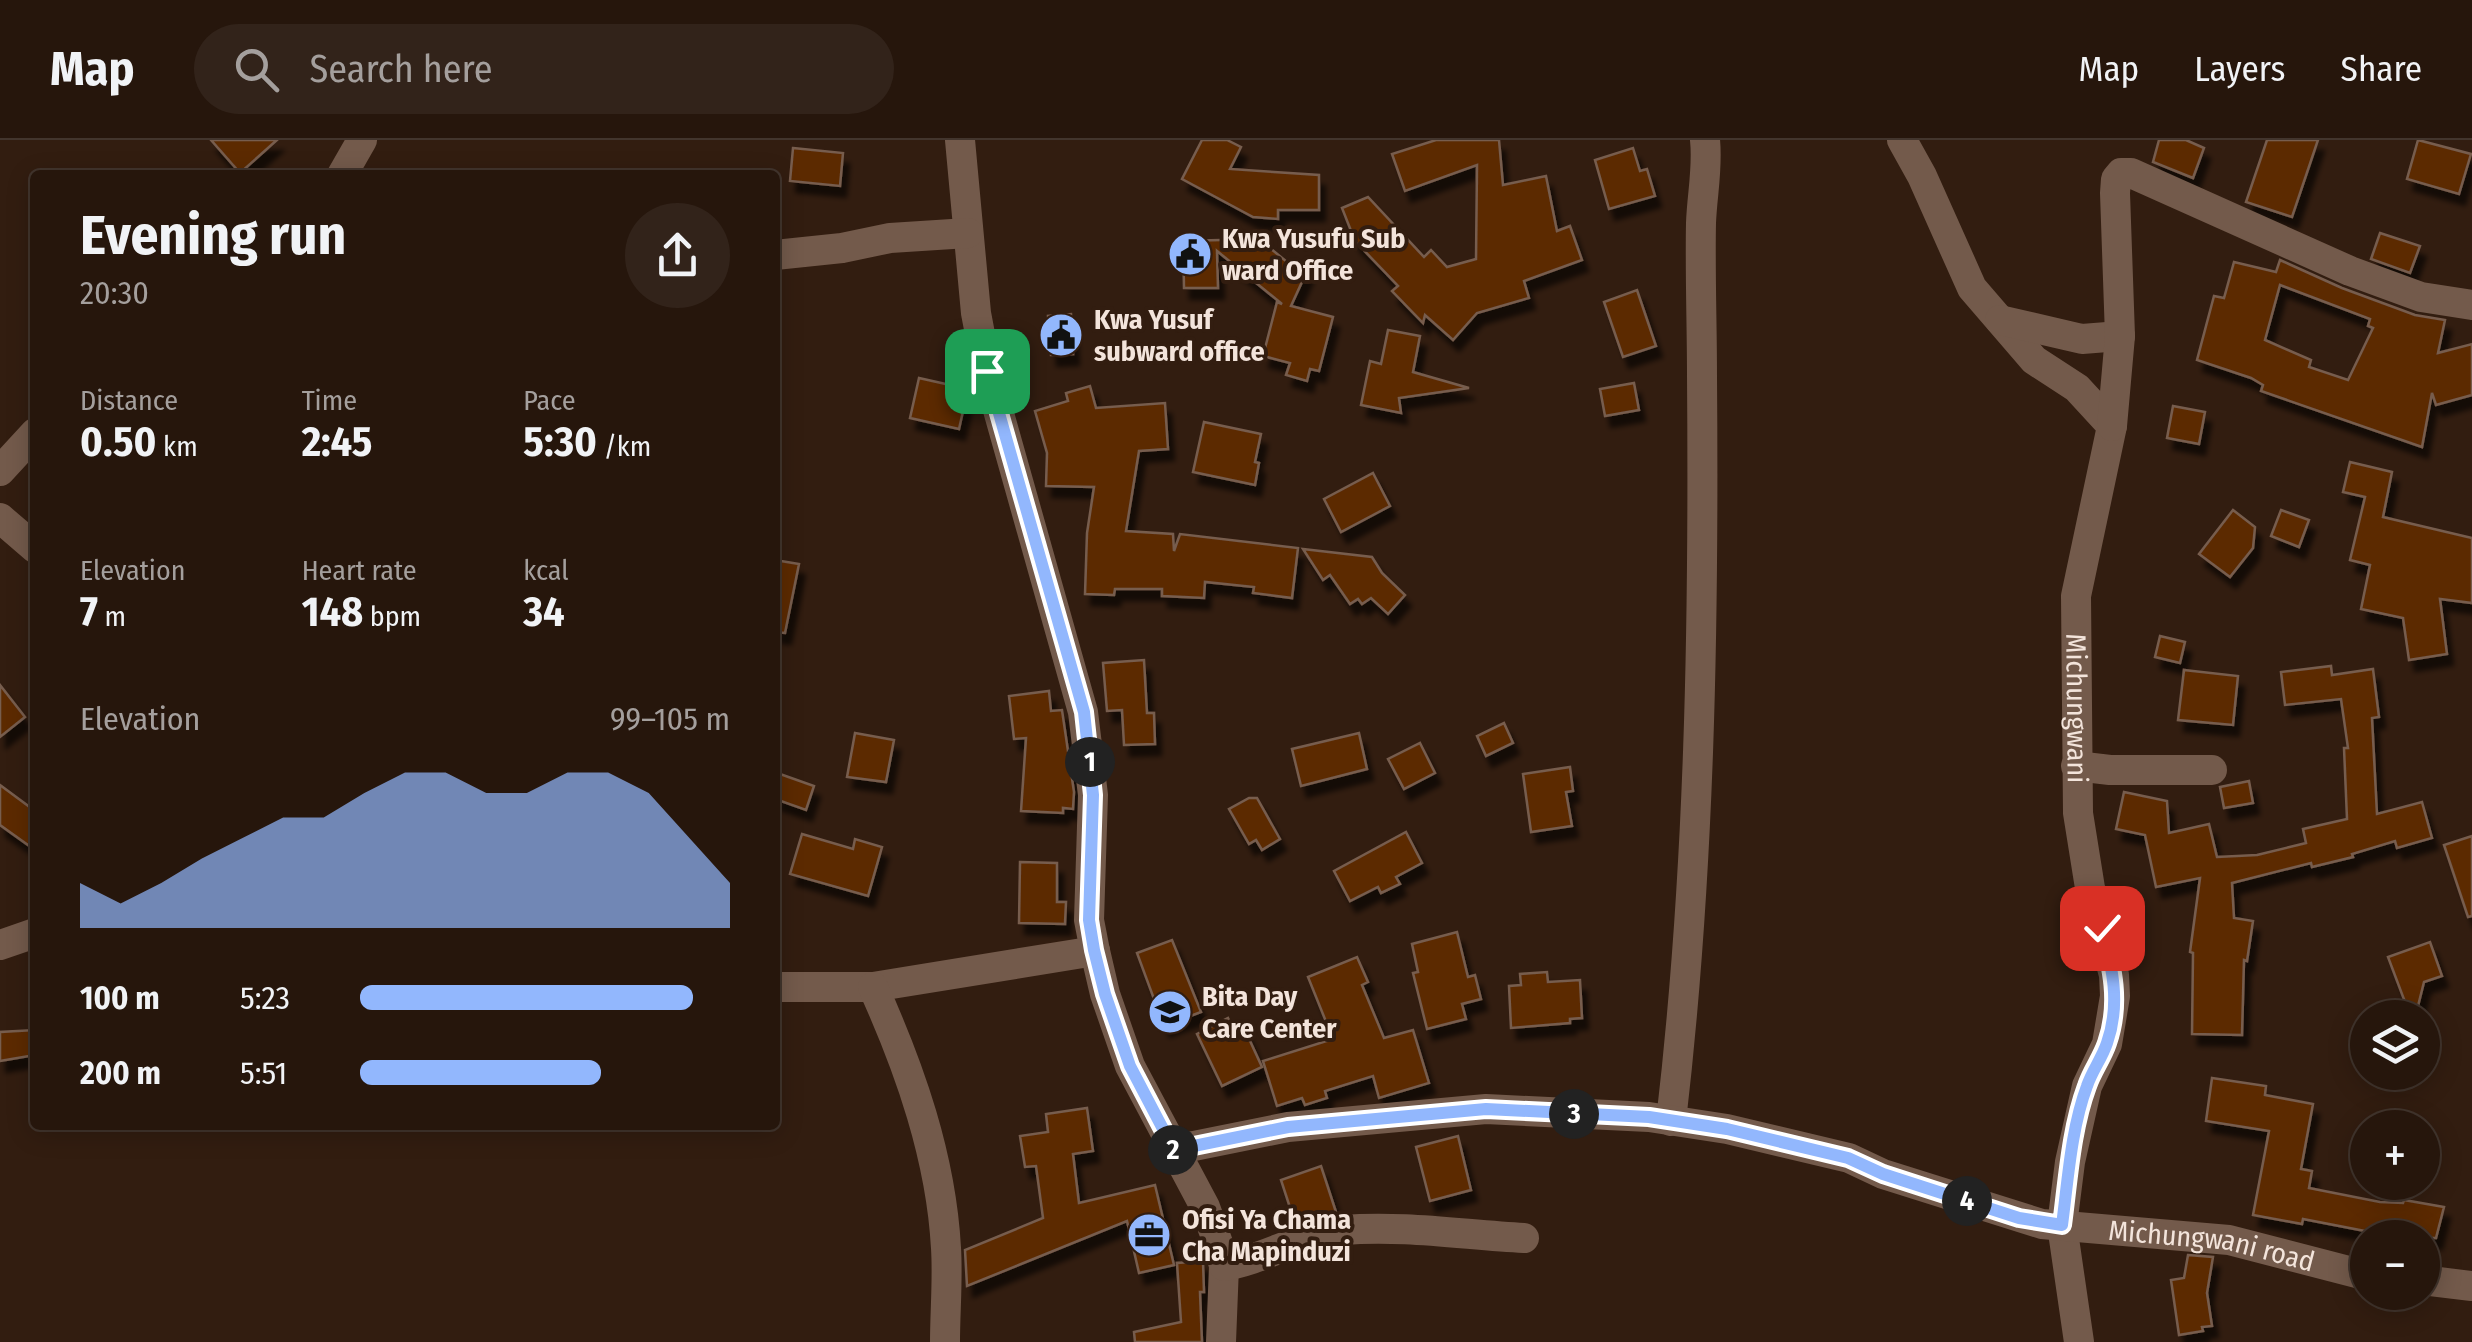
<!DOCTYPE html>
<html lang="en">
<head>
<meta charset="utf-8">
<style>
	body { margin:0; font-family:"Fira Sans Condensed",sans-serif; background:#32231a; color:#f1f3f6; height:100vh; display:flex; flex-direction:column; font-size:38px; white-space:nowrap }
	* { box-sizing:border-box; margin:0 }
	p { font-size:32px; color:#a49f9d }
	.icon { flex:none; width:55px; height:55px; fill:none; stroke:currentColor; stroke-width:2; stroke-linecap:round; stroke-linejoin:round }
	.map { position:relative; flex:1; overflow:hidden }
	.panel { position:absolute; left:30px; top:30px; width:750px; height:960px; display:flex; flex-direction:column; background:#26160c; border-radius:10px; box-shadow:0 5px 25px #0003,0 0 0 2px #42352d }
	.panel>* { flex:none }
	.buttons { position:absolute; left:2350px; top:860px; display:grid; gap:20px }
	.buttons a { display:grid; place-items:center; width:90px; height:90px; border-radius:50%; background:#26160c; box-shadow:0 5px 25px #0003,0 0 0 2px #42352d; font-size:50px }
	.pin { position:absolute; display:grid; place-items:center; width:85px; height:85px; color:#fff; margin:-42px; border-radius:20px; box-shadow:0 5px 15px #0006 }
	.km { position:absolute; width:50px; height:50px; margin:-25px; border-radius:50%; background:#222; color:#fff; font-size:28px; line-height:50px; text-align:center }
	.round { display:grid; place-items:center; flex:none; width:105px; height:105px; border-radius:52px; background:#32231a }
	.head { display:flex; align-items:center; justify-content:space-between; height:170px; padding:0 50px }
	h1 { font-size:55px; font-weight:700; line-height:75px }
	.figures { display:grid; grid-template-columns:repeat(3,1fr); gap:15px; height:170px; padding:10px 50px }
	.figures div { display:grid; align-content:center }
	.figures b { font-size:42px; font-weight:700 }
	.figures small { font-size:28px; font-weight:400 }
	.figures p { font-size:28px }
	.chart { height:280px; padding:20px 50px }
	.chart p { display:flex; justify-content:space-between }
	.chart svg { width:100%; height:180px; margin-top:10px; fill:#92b7fd; opacity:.7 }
	ul { padding:0 50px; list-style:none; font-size:32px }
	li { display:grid; grid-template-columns:160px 120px 1fr; align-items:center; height:75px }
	li i { height:25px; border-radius:12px; background:#92b7fd }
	header { display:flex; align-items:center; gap:60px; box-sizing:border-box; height:140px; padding:0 50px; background:#26160c; border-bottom:2px solid #42352d }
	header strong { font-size:48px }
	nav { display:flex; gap:55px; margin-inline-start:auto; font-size:35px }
	.search { width:700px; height:90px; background:#32231a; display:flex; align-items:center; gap:25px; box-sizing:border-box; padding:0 35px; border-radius:55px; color:#a49f9d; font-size:38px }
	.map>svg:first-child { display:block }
	.building { fill:#5b2b05; stroke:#775d4e; stroke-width:2.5; fill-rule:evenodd; filter:url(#shadow) }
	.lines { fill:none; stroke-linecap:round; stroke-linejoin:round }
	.minor { stroke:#735a4b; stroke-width:30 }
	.route-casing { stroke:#fff; stroke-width:20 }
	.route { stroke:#92b7fd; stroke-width:12 }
	.labels { text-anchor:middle; stroke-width:8; stroke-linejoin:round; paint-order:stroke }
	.poi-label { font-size:28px; font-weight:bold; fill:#f3e4db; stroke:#321d10; text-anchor:start }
	.street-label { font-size:28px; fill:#f3e4db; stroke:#321d10 }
</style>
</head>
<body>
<header>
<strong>Map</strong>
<div class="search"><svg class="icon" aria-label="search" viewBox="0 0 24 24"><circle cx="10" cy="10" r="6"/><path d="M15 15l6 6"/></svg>Search here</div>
<nav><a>Map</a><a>Layers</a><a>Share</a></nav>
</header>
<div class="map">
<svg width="2472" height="1202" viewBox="0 0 2472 1202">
	<defs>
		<filter id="shadow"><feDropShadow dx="6" dy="11" stdDeviation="2.5" flood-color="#0009"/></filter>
	</defs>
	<rect width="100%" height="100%" fill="#321d10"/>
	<g class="building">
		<polygon points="211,0 277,0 240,33"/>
		<polygon points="1202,0 1227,0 1241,7 1230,29 1319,35 1319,70 1278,70 1278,79 1253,77 1182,39"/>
		<polygon points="1436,0 1499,0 1503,45 1546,36 1557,91 1570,86 1582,120 1524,141 1529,158 1477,173 1453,200 1425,175 1423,183 1392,151 1398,146 1355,101 1342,68 1368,57 1424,117 1431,110 1447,127 1476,119 1477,25 1405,51 1392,14"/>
		<polygon points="2159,0 2186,0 2204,8 2193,38 2153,22"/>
		<polygon points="2267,0 2318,0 2292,77 2246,62"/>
		<polygon points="2418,0 2471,14 2459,54 2407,39"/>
		<polygon points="793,8 843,13 840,46 790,41"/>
		<polygon points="1633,8 1640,31 1647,29 1655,56 1609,69 1595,20"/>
		<polygon points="2380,93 2420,106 2410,133 2371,119"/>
		<polygon points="1259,99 1287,122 1307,131 1291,166 1333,177 1319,231 1310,229 1307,241 1286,235 1290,223 1263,216 1277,162 1282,164 1217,111 1218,148 1184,148 1183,101"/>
		<path d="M2280,120l62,28 73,27 30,5 -7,33 34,-9v51l-36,10 -4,-12 -10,54 -161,-56 2,-6 -12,-7 -54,-18 17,-64 10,2 10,-36 42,10zM2280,145l90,34 -2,7 5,2 -25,52 -39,-13 2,-7 -46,-20z"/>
		<polygon points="1637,150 1656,206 1623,217 1604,162"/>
		<polygon points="1071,174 1073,214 1051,215 1048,176"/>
		<polygon points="1388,190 1420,196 1413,232 1469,248 1399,258 1401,273 1361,265 1370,221 1381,224"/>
		<polygon points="919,238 968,249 959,289 910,278"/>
		<polygon points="1634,243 1639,270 1605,276 1600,249"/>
		<polygon points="1090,246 1096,268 1165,263 1168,309 1139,311 1126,391 1173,394 1174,411 1180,394 1298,408 1292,458 1253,453 1254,447 1205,442 1204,458 1162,456 1162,449 1115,449 1114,455 1085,454 1087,393 1094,347 1046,346 1047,313 1035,271 1068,261 1066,253"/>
		<polygon points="2173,266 2205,272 2199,304 2167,298"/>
		<polygon points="1204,282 1261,294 1255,322 1259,323 1255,345 1193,332"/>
		<polygon points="2350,322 2392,332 2383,377 2472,398 2472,463 2440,459 2447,514 2409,520 2403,478 2361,469 2370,425 2350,420 2365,357 2343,352"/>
		<polygon points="1373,333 1390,366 1341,392 1324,359"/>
		<polygon points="2233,370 2255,387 2253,408 2230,437 2199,414"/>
		<polygon points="2281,370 2309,380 2299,407 2271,396"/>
		<polygon points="1303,409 1372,417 1382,433 1405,455 1388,474 1371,458 1362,464 1358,459 1350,464 1330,435 1323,440"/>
		<polygon points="775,420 799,424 785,493 775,492"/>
		<polygon points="2160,496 2185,502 2180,523 2155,517"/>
		<polygon points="1144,520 1147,573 1154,573 1155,604 1124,605 1122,570 1107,571 1103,523"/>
		<polygon points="2331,526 2332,535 2373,529 2379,577 2372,578 2377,674 2422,662 2432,698 2397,708 2395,701 2352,714 2353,717 2312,727 2311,723 2232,743 2234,778 2253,781 2247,821 2244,820 2242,895 2192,894 2193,813 2190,812 2200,738 2156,747 2145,695 2116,689 2124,652 2167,661 2169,693 2209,684 2217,717 2257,715 2306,703 2303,689 2347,679 2344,608 2348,608 2341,559 2285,565 2281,532"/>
		<polygon points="2184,530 2238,536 2233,585 2178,580"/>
		<polygon points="0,545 25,577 0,597"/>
		<polygon points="1049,551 1051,571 1062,570 1074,652 1073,669 1063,668 1063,673 1021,671 1026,598 1014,599 1009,556"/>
		<polygon points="1504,583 1513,603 1486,616 1477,596"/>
		<polygon points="855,593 894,600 886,642 847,637"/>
		<polygon points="1359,593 1367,629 1301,646 1292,609"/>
		<polygon points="1420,603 1435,633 1404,649 1388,619"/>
		<polygon points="1570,627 1573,651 1566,652 1572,686 1531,692 1523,634"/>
		<polygon points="780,634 814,646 806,670 775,659"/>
		<polygon points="2249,641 2253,663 2224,668 2220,647"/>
		<polygon points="0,645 35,671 35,710 0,685"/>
		<polygon points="1249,658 1257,658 1280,699 1262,710 1256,700 1249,704 1229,669"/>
		<polygon points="1406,692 1422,723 1396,737 1400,744 1381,753 1378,747 1350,761 1334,731"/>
		<polygon points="802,694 853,709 855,699 882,707 868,756 790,734"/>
		<polygon points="2472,696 2472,776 2468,777 2444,705"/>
		<polygon points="1020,722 1057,723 1057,762 1066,762 1065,784 1019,783"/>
		<polygon points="1457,792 1468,837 1475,835 1481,859 1462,864 1466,879 1427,889 1413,833 1418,832 1412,804"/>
		<polygon points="1172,800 1201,872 1164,886 1137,813"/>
		<polygon points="2430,802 2442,836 2424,842 2415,878 2411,878 2388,817"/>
		<polygon points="1357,817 1368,842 1362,845 1384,898 1413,890 1429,943 1379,958 1373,936 1325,951 1327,958 1305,965 1302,958 1277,966 1263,921 1333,899 1308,837"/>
		<polygon points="1547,832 1548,842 1580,840 1582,878 1570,879 1570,883 1511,888 1509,846 1521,845 1520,834"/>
		<polygon points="1228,878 1236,894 1245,890 1262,927 1222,946 1197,894"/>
		<polygon points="35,890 35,915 0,921 0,892"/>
		<polygon points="2212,938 2266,946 2265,955 2313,964 2301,1029 2312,1031 2309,1048 2380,1062 2403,1063 2404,1060 2444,1067 2436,1098 2401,1098 2303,1079 2302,1084 2253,1075 2269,991 2206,981"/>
		<polygon points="1087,968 1093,1011 1073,1014 1079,1063 1155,1045 1174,1125 1139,1133 1127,1081 967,1146 965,1110 1043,1078 1036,1026 1025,1027 1020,996 1048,992 1046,974"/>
		<polygon points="1458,996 1471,1050 1430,1061 1416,1007"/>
		<polygon points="1321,1026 1336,1072 1295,1083 1281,1040"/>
		<polygon points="2188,1115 2213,1117 2207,1153 2212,1186 2202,1187 2203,1191 2179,1195 2171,1140 2184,1138"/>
		<polygon points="1203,1121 1204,1152 1200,1152 1202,1202 1135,1202 1134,1192 1181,1182 1177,1123"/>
	</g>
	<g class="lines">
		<g class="minor">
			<polyline points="960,0 976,173 987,231 1083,572 1093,655 1089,780 1095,811 1105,854 1130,926 1205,1067 1218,1103 1224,1126 1221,1202"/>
			<path id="s1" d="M1902,0l20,36 50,112 62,72 43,28 35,38 -36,170 2,217 12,75 24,87 1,21 -8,48 -20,42 -17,76 -8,63 17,117"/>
			<polyline points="342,35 362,0"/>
			<polyline points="775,115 842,108 890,98 968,93"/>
			<polyline points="2000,180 2082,199 2120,196"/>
			<polyline points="2112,286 2120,196 2115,53 2116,39 2121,33 2131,33 2350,131 2421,157 2472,165"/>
			<polyline points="0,331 35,293"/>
			<polyline points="0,378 35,408"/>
			<polyline points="2076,626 2110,630 2212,630"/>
			<polyline points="0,805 35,793"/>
			<polyline points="775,847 873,847 1095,811"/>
			<path d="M873,847c37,82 68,170 73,261 2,31 -1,63 -1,94"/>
			<path d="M1671,981c29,-247 33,-497 31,-745 0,-51 -2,-102 -1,-153 1,-28 7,-55 4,-83"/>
			<path id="s2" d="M1174,1010l114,-23 198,-18 163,8 78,12 122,29 34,16 159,50 187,16 139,36"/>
			<path d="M1224,1126c42,-7 76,-31 119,-36 60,-5 122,5 181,8"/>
			<polyline points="2422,1140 2472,1146"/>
		</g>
	</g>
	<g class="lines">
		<defs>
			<path id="route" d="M987,231l97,341 9,83 -4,125 5,30 11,44 25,72 44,84 114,-23 198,-18 163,8 78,12 121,29 35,16 136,44 43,7c6,-45 9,-96 25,-139 5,-15 15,-28 20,-43 14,-40 5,-76 -5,-115"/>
		</defs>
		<use href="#route" class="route-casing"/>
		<use href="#route" class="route"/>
	</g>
	<defs>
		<symbol id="civic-disc" viewBox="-11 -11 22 22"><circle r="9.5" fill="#92b7fd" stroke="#321d10"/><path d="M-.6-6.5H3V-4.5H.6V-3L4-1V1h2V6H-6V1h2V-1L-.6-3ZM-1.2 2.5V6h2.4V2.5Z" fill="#111"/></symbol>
		<symbol id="school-disc" viewBox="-11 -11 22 22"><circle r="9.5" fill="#92b7fd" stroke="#321d10"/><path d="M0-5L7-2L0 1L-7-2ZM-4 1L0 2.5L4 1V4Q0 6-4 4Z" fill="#111"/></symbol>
		<symbol id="office-disc" viewBox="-11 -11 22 22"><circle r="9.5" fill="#92b7fd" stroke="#321d10"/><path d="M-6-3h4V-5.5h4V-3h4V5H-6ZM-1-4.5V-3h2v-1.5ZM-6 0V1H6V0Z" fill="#111"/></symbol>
	</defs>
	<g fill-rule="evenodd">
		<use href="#civic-disc" x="1165" y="89" width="50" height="50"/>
		<use href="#civic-disc" x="1036" y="170" width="50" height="50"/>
		<use href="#school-disc" x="1145" y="847" width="50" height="50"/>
		<use href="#office-disc" x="1124" y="1070" width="50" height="50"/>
	</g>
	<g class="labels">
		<g class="poi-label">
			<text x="1222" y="108">Kwa Yusufu Sub<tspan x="1222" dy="32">ward Office</tspan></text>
			<text x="1094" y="189">Kwa Yusuf<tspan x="1094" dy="32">subward office</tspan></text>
			<text x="1202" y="866">Bita Day<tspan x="1202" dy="32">Care Center</tspan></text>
			<text x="1182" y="1089">Ofisi Ya Chama<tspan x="1182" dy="32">Cha Mapinduzi</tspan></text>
		</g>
		<g class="street-label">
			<text dy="10" stroke="none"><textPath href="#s1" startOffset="648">Michungwani</textPath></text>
			<text dy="10" stroke="none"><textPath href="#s2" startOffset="1058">Michungwani road</textPath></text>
		</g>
	</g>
</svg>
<div class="buttons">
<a><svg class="icon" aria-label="layers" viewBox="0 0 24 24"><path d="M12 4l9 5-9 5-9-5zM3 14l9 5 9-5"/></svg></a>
<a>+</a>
<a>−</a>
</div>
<div class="pin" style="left:987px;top:231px;background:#1e9e55"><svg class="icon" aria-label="arrive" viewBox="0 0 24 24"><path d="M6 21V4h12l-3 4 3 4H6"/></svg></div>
<div class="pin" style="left:2102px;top:788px;background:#d93025"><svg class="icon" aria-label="check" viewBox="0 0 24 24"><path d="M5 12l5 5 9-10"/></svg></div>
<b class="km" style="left:1090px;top:622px">1</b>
<b class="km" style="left:1173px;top:1010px">2</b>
<b class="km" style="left:1574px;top:974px">3</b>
<b class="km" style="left:1967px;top:1061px">4</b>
<section class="panel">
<div class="head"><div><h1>Evening run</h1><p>20:30</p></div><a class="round"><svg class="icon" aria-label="share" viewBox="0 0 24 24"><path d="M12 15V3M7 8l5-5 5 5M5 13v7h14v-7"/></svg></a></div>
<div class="figures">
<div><p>Distance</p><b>0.50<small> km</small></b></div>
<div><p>Time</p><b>2:45</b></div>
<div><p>Pace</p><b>5:30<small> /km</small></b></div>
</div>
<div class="figures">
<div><p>Elevation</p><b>7<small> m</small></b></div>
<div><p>Heart rate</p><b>148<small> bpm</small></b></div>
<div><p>kcal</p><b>34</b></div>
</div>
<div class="chart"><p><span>Elevation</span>99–105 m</p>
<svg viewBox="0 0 160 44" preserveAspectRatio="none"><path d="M0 44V33L10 38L20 33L30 27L40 22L50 17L60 17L70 11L80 6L90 6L100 11L110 11L120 6L130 6L140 11L150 22L160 33V44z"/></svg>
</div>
<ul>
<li><b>100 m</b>5:23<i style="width:90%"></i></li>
<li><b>200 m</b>5:51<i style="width:65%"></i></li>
</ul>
</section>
</div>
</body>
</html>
